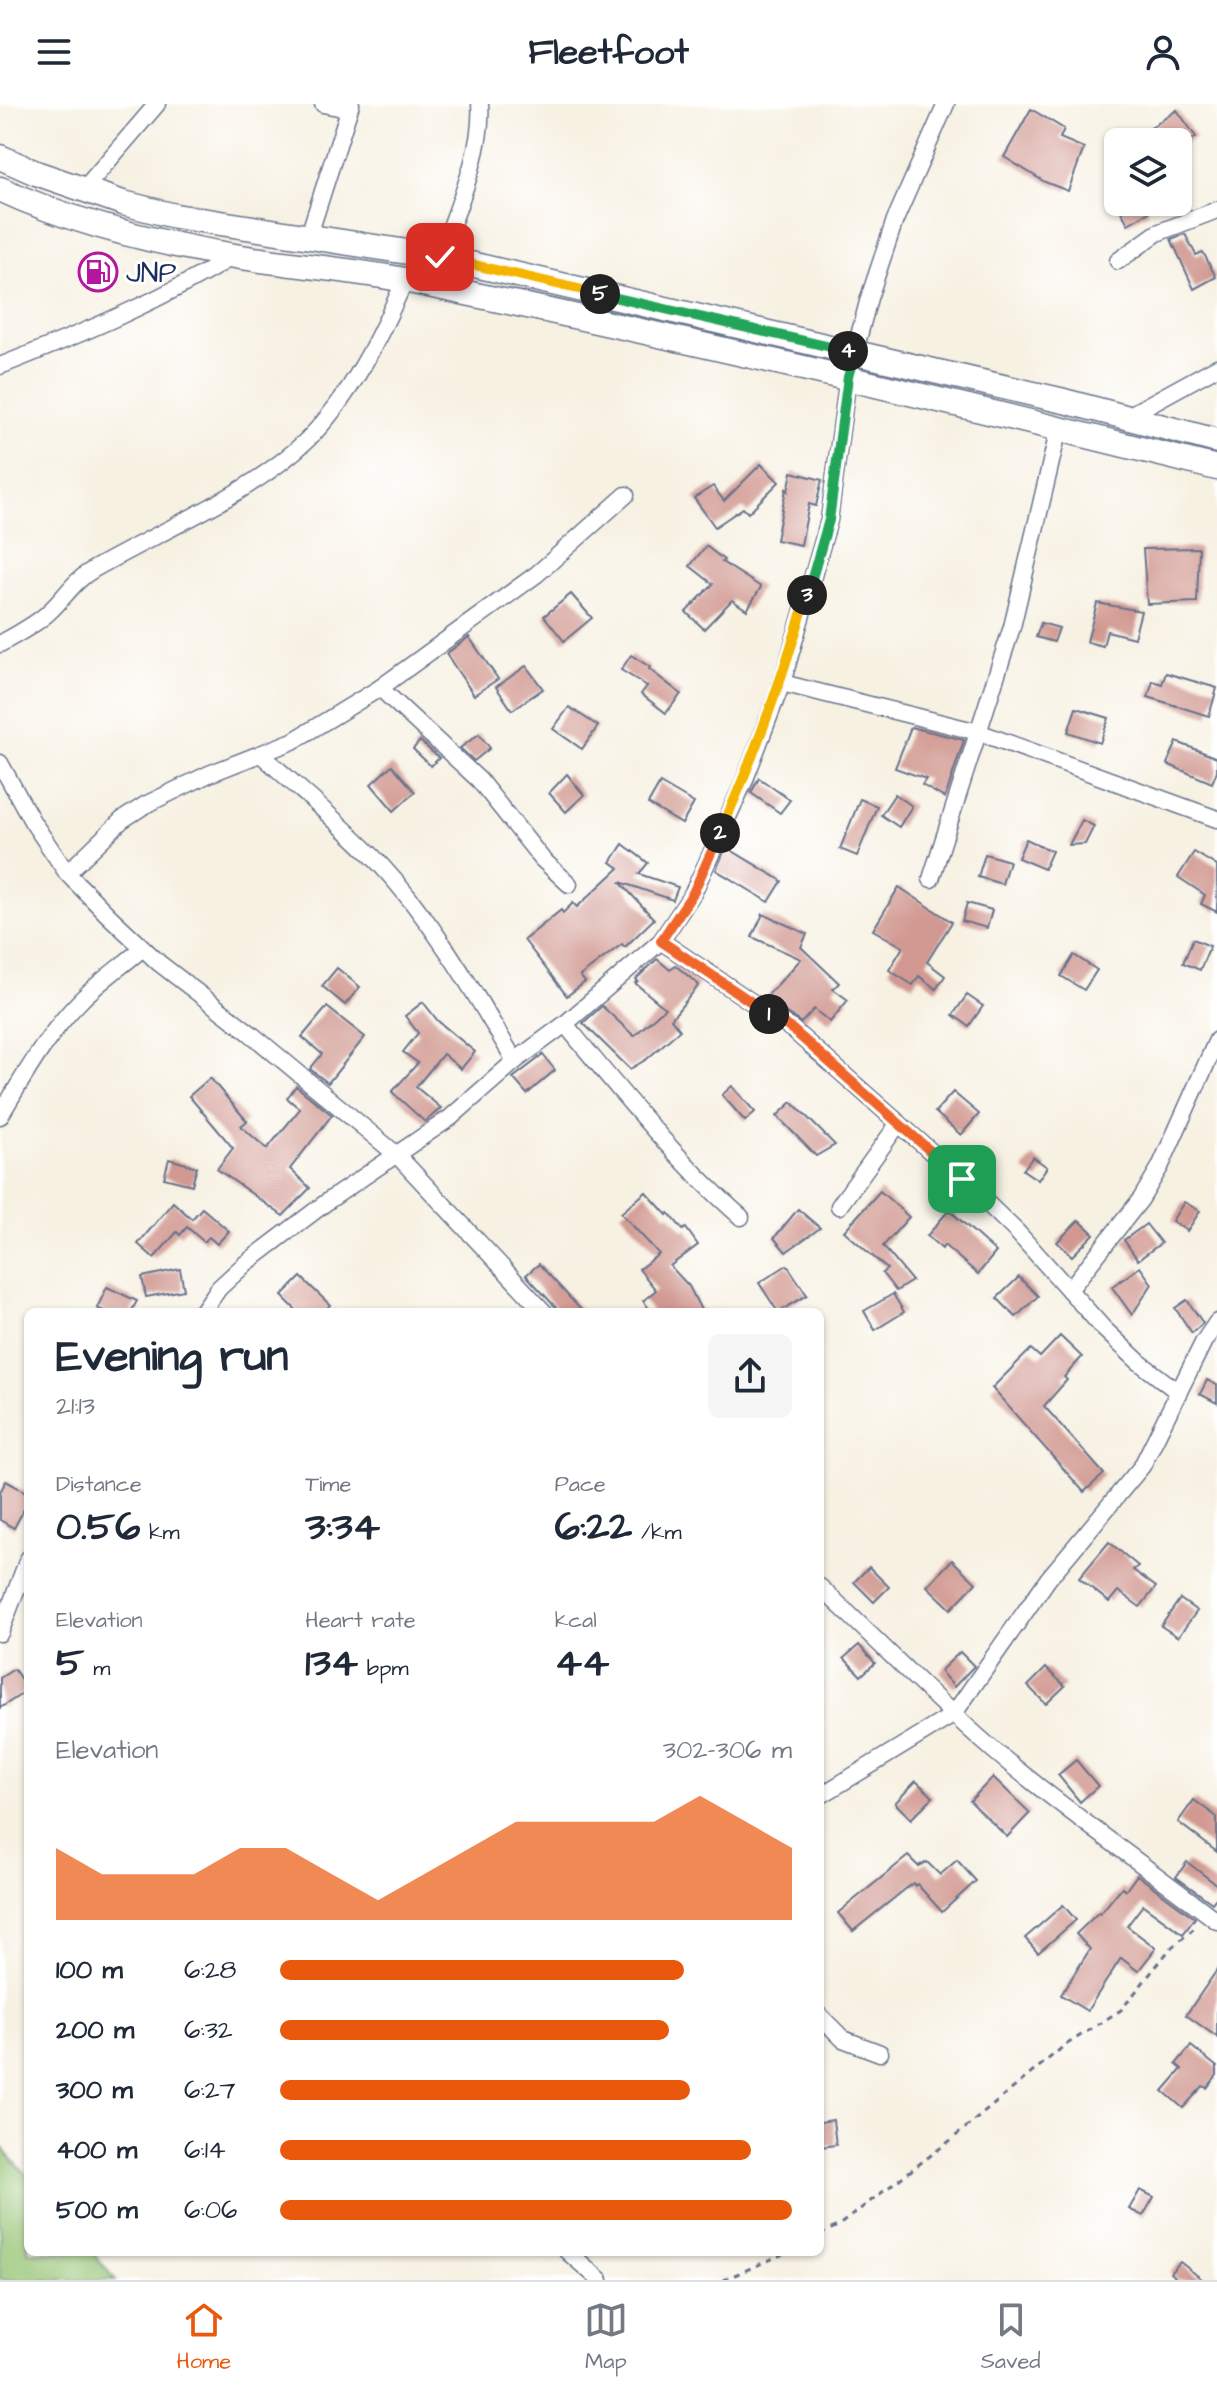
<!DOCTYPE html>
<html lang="en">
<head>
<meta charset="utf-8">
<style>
	body { margin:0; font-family:"Architects Daughter",sans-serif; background:#f6f6f7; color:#1f2937; height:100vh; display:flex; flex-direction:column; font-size:30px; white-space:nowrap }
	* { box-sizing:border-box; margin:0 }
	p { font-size:26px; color:#747a83 }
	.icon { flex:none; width:44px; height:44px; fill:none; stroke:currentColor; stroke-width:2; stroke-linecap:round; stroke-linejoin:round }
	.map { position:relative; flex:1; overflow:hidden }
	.drawer { position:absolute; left:24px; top:1204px; width:800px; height:948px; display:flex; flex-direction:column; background:#fff; border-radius:12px; box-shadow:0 2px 6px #0004 }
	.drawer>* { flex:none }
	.tools { position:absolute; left:1104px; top:24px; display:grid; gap:16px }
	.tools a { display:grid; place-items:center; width:88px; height:88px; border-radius:12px; background:#fff; box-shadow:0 2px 6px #0004; font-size:40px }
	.pin { position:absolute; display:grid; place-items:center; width:68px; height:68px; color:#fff; margin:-34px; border-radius:16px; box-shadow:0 4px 12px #0006 }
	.km { position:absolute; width:40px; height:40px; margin:-20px; border-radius:50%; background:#222; color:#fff; font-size:22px; line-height:40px; text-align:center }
	.round { display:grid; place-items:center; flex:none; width:84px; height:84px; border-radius:12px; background:#f6f6f7 }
	.head { display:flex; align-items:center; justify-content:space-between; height:136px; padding:0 32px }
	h1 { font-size:44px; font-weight:800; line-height:60px }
	.figures { display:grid; grid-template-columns:repeat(3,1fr); gap:12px; height:136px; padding:8px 32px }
	.figures div { display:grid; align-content:center }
	.figures b { font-size:40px; font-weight:800 }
	.figures small { font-size:22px; font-weight:400 }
	.figures p { font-size:22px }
	.chart { height:224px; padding:16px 32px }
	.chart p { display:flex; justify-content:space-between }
	.chart svg { width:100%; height:144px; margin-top:8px; fill:#ea580c; opacity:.7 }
	ul { padding:0 32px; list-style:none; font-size:26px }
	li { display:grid; grid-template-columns:128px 96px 1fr; align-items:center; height:60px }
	li i { height:20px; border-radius:10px; background:#ea580c }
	header { display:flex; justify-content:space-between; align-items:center; height:104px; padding:0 32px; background:#fff; font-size:36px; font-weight:800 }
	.tab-bar { display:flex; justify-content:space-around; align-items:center; height:112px; border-top:2px solid #e0e1e3; background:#fff; font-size:22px; color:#747a83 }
	.tab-bar a { display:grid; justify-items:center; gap:4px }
	.tab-bar .current { color:#ea580c }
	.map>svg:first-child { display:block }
	.green { fill:#94c271; stroke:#587868; stroke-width:2 }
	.building { fill:#d19991 }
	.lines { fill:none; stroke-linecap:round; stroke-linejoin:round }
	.street-casing { stroke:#68738c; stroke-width:19 }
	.secondary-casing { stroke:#68738c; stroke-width:27 }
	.path { stroke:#68738c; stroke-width:3; stroke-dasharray:6 6; stroke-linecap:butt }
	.street { stroke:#fff; stroke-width:16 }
	.secondary { stroke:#fff; stroke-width:24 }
	.split-1-casing { stroke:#fff; stroke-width:16 }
	.split-2-casing { stroke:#fff; stroke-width:16 }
	.split-3-casing { stroke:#fff; stroke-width:16 }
	.split-4-casing { stroke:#fff; stroke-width:16 }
	.split-5-casing { stroke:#fff; stroke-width:16 }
	.split-6-casing { stroke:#fff; stroke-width:16 }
	.split-1 { stroke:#f0652b; stroke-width:10 }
	.split-2 { stroke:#f0652b; stroke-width:10 }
	.split-3 { stroke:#f5b400; stroke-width:10 }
	.split-4 { stroke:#22a559; stroke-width:10 }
	.split-5 { stroke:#22a559; stroke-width:10 }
	.split-6 { stroke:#f5b400; stroke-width:10 }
	.labels { text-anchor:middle; stroke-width:6; stroke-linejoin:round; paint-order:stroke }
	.poi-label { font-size:28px; fill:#1b2f5e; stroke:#fff; text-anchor:start }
</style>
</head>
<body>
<header><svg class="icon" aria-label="menu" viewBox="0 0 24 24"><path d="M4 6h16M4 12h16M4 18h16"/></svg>Fleetfoot<svg class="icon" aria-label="person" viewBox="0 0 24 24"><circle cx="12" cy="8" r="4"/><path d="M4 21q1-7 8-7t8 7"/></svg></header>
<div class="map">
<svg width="1217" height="2176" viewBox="0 0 1217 2176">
	<rect width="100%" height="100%" fill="#fff"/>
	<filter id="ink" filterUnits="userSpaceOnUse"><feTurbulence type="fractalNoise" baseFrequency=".0125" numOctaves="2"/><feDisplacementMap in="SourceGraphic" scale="16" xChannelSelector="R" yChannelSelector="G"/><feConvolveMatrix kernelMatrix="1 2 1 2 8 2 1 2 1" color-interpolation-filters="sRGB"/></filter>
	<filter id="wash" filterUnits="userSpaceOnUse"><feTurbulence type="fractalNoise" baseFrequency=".006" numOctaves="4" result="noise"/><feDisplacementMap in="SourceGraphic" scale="32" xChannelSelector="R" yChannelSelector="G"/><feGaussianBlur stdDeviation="1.8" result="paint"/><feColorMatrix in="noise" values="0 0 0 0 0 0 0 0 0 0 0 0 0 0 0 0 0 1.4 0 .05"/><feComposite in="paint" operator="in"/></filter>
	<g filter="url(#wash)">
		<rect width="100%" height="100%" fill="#f7f1e2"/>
		<polygon class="green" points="0,2041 28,2073 28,2148 92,2148 116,2176 0,2176"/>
		<g id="blocks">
			<g class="building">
				<polygon points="1031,5 1064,25 1060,34 1084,44 1068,87 1045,78 1004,53"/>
				<polygon points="1177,6 1196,33 1178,45 1178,38 1130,38"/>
				<polygon points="1116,98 1143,98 1149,108 1128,120"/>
				<polygon points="1185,130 1196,151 1203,148 1216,173 1194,185 1171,135"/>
				<polygon points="761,360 779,378 748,409 743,404 715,423 694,394 713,382 724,397"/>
				<polygon points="792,368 822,376 816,402 809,400 801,441 776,436 786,385 788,387"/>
				<polygon points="706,442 724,456 722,458 761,483 747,506 732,496 704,525 686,508 713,480 690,462"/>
				<polygon points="1199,444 1197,498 1147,500 1143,445"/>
				<polygon points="571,490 592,514 564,537 544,512"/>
				<polygon points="1097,499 1141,507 1134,534 1107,527 1103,542 1087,538"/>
				<polygon points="1041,519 1059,524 1054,538 1036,533"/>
				<polygon points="469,533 498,575 474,591 446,550"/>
				<polygon points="631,551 650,563 649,565 681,590 666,609 641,590 647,582 621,566"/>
				<polygon points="526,562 543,585 512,606 496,583"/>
				<polygon points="1166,569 1217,584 1209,612 1148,593 1153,577 1162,580"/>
				<polygon points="569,603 598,622 582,645 553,625"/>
				<polygon points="1076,604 1109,614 1100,639 1068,628"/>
				<polygon points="911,623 964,636 945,694 922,681 926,675 895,664"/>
				<polygon points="479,630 490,644 474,657 460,644"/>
				<polygon points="420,637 439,654 431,662 413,645"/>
				<polygon points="1177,638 1217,654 1217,667 1212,679 1167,660"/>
				<polygon points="392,661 415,688 394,707 371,680"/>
				<polygon points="567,670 584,691 566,708 549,689"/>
				<polygon points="759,674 790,696 780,709 751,689"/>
				<polygon points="660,679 694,699 682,720 648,700"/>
				<polygon points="895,690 912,702 899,723 881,711"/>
				<polygon points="860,695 877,702 857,752 840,745"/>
				<polygon points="1082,716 1094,722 1085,740 1069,741"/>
				<polygon points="1026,735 1052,747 1044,765 1018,754"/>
				<polygon points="623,740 648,759 639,770 678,783 673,796 620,778 654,815 625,843 622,840 580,872 585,878 567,892 524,836 561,806 563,809 573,799 577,803 619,764 611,758"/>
				<polygon points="726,743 782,777 769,798 716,766"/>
				<polygon points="1194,748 1217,762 1217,808 1201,800 1205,791 1178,773"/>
				<polygon points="985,750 1009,757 1002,780 978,773"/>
				<polygon points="899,783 952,818 927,858 945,872 936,885 919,872 913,881 889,866 903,843 873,826"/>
				<polygon points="967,799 992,806 987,824 962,817"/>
				<polygon points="763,810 807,830 801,843 839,879 833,885 848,896 830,918 814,905 801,919 765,894 801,855 752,833"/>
				<polygon points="1193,835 1210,842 1200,866 1183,859"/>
				<polygon points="1074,851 1097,866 1084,886 1061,872"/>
				<polygon points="657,855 670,866 675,861 699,881 671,915 680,926 647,955 630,965 583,919 602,902 634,932 665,904 635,879 638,877 636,875"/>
				<polygon points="337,864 360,883 345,901 322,882"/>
				<polygon points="967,891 983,902 969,922 953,911"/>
				<polygon points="423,898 438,917 475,948 461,965 443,950 416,983 441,1004 425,1018 392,988 418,959 403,948 418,929 405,912"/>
				<polygon points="327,903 365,933 328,979 310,965 322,950 302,933"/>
				<polygon points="543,951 555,966 527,990 513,974"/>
				<polygon points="210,974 247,1017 241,1022 267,1045 300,1005 287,994 296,982 332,1011 290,1065 310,1084 283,1112 217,1065 233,1044 189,992"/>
				<polygon points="732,982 755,1008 745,1017 722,991"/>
				<polygon points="953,988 979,1010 961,1031 935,1008"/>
				<polygon points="792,998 835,1041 816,1052 777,1012"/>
				<polygon points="1033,1053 1047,1063 1038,1076 1023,1066"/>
				<polygon points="169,1055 197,1063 192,1081 164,1074"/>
				<polygon points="880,1087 909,1113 883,1142 912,1177 896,1187 882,1169 887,1165 844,1127"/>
				<polygon points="646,1088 667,1111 669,1109 683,1126 686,1124 698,1141 670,1162 689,1182 702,1208 652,1208 643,1197 656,1186 639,1165 659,1150 621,1109"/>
				<polygon points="173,1098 192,1115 202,1104 229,1127 217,1140 209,1133 204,1138 187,1123 180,1131 177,1128 154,1154 138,1140"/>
				<polygon points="1184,1098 1200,1107 1187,1127 1172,1117"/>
				<polygon points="798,1105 820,1124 786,1148 774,1134"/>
				<polygon points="949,1106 996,1148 978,1170 944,1141 942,1145 927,1132"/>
				<polygon points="1079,1116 1094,1130 1072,1152 1057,1138"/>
				<polygon points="1146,1120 1161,1139 1138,1156 1124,1136"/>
				<polygon points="539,1160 583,1208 560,1208 526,1171"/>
				<polygon points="787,1161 807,1191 778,1208 759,1179"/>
				<polygon points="1140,1163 1152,1180 1132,1211 1112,1183"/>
				<polygon points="180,1165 184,1186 146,1193 142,1173"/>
				<polygon points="301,1173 330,1201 323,1208 298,1208 282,1192"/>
				<polygon points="1019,1173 1038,1192 1016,1213 997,1194"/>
				<polygon points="107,1183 137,1197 131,1208 106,1208 97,1204"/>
				<polygon points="893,1190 904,1208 875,1226 864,1207"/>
				<polygon points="1187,1196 1203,1219 1192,1229 1175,1204"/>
				<polygon points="1060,1232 1082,1253 1064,1273 1067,1276 1044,1302 1104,1370 1084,1388 992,1284 1031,1245 1040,1253"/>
				<polygon points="1207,1276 1217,1281 1217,1299 1200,1290"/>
				<polygon points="6,1377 28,1389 28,1398 14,1424 0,1416 0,1388"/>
				<polygon points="1109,1438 1138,1462 1133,1466 1156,1483 1140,1503 1118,1487 1109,1498 1079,1474"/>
				<polygon points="952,1456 976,1479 951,1505 927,1482"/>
				<polygon points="869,1463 889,1483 874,1498 854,1478"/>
				<polygon points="1180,1495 1197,1507 1178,1533 1161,1522"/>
				<polygon points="859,1541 875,1559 861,1572 844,1554"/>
				<polygon points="960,1548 974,1562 954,1583 940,1567"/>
				<polygon points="1046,1564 1065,1582 1046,1600 1028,1582"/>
				<polygon points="14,1565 28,1586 0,1604 0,1574"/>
				<polygon points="1076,1656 1098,1682 1080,1698 1058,1671"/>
				<polygon points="993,1673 1030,1709 1007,1733 970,1697"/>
				<polygon points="916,1677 933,1693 911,1715 895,1699"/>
				<polygon points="1194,1696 1217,1713 1217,1748 1178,1718"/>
				<polygon points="908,1752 918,1762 927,1758 940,1771 957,1756 976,1777 942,1808 917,1780 915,1782 913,1779 853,1827 838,1809"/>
				<polygon points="1187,1758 1217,1781 1217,1793 1212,1799 1176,1773"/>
				<polygon points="1137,1771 1195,1814 1183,1830 1143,1801 1127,1822 1156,1844 1138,1867 1121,1854 1087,1907 1061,1891 1090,1845 1076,1830 1099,1808 1100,1810 1122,1783 1126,1786"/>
				<polygon points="1063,1801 1076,1816 1038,1849 1025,1834"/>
				<polygon points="1217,1866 1217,1933 1186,1911"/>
				<polygon points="1191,1942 1217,1963 1217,1971 1207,1984 1203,1982 1183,2004 1163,1987 1182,1965 1176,1960"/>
				<polygon points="833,2016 836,2041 820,2043 820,2018"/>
				<polygon points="1140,2086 1154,2093 1143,2112 1129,2105"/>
				<polygon points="1180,2158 1203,2176 1178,2176 1170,2169"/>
			</g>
		</g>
	</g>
	<g filter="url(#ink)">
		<use href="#blocks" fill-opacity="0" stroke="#68738c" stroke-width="2"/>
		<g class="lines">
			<defs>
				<g id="street">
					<polyline points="323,0 348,5"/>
					<polyline points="84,85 157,0"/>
					<polyline points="308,134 351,0"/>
					<path d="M440,153c15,-44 44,-106 40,-153"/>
					<polyline points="1118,157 1157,129 1217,106"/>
					<path d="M0,262c81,-32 160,-65 234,-110"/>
					<polyline points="1126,313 1217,263"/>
					<path d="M0,540c14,-8 29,-16 42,-26 20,-15 29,-36 52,-49 68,-39 157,-75 213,-129 45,-44 73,-104 98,-160"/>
					<polyline points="782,579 978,628 1217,715"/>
					<polyline points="380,584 479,676 542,755 569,780"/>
					<path d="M262,651c39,36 81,70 117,108 55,59 95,129 136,198"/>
					<polyline points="0,659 32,717 67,769 108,811 159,859 250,929 397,1051 544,1208"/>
					<polyline points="67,769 122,716 145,701 209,670 293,637 380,584 537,470 626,391"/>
					<polyline points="931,775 1012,523 1059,324"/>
					<polyline points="661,837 793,926 962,1075 1017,1128 1104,1225 1139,1258 1178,1288"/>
					<path d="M565,920c56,68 110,135 176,193"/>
					<path d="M0,1012c24,-40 48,-83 81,-116 19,-19 42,-35 62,-52"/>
					<polyline points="839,1102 899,1019"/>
					<polyline points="1069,1186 1141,1095 1160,1063 1217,936"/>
					<polyline points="202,1208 219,1184 245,1160 328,1097 450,1014 515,957 565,920 661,837 693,789 744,678 782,579 829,416 848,273 869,194 895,116 946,0"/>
					<path d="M820,1483c60,55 116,115 178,167 71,59 146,111 219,167"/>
					<polyline points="0,1529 28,1455"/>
					<polyline points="820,1692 953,1611 1048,1475 1142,1362 1204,1237 1217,1218"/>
					<polyline points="820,1912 843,1935 880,1949"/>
					<polyline points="568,2148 600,2176"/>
				</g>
				<g id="secondary">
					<polyline points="0,53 36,69 123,99 175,112 440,153 1064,297 1217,337"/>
					<path d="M0,85c73,34 156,54 235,67 58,10 117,13 174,25 271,56 540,120 808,187"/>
				</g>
			</defs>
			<use href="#street" class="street-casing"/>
			<use href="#secondary" class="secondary-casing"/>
			<g class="path">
				<polyline points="820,2131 839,2121 951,2036 1064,1942 1121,1906 1170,1845 1198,1821"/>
				<polyline points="723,2176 788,2148"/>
			</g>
			<use href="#street" class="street"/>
			<use href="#secondary" class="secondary"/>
		</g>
	</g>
	<g class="lines" filter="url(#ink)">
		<defs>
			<polyline id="split-1" points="769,910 793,926 962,1075"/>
			<polyline id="split-2" points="720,729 693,789 661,837 769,910"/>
			<path id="split-3" d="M720,729c35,-78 63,-156 87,-238"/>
			<polyline id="split-4" points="807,491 829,416 848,273 855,248 848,247"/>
			<polyline id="split-5" points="600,190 848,247"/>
			<polyline id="split-6" points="440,153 600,190"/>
		</defs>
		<use href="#split-1" class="split-1-casing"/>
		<use href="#split-2" class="split-2-casing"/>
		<use href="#split-3" class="split-3-casing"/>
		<use href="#split-4" class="split-4-casing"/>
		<use href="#split-5" class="split-5-casing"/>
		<use href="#split-6" class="split-6-casing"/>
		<use href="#split-1" class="split-1"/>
		<use href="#split-2" class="split-2"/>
		<use href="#split-3" class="split-3"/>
		<use href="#split-4" class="split-4"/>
		<use href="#split-5" class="split-5"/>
		<use href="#split-6" class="split-6"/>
	</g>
	<defs>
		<symbol id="fuel-ring" viewBox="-11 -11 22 22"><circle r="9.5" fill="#fff" stroke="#b5179e" stroke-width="1.5"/><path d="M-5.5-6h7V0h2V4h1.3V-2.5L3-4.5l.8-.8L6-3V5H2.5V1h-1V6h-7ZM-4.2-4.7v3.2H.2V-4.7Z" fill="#b5179e"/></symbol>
	</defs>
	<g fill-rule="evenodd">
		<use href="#fuel-ring" x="76" y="146" width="44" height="44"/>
	</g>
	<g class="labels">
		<g class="poi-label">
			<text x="126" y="178">JNP</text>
		</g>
	</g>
</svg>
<div class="tools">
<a><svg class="icon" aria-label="layers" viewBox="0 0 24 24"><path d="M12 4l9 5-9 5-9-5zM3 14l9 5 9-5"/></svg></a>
</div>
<div class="pin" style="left:962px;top:1075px;background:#1e9e55"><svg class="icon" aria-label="arrive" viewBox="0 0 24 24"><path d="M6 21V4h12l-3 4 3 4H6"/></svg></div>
<div class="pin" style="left:440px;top:153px;background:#d93025"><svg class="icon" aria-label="check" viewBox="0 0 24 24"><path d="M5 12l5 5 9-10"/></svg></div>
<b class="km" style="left:769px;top:910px">1</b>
<b class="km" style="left:720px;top:729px">2</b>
<b class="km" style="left:807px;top:491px">3</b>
<b class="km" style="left:848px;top:247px">4</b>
<b class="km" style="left:600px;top:190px">5</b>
<section class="drawer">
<div class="head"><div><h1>Evening run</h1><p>21:13</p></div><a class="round"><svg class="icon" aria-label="share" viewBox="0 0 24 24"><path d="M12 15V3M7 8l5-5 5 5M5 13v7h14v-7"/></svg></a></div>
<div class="figures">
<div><p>Distance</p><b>0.56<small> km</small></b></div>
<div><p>Time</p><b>3:34</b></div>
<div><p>Pace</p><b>6:22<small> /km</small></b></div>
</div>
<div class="figures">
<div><p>Elevation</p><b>5<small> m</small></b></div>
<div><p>Heart rate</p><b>134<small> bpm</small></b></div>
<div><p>kcal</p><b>44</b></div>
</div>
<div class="chart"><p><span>Elevation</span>302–306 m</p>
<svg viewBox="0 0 160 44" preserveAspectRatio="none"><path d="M0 44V22L10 30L20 30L30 30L40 22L50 22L60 30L70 38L80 30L90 22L100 14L110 14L120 14L130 14L140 6L150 14L160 22V44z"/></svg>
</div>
<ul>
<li><b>100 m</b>6:28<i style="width:79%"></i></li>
<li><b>200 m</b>6:32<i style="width:76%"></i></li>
<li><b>300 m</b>6:27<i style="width:80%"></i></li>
<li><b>400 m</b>6:14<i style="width:92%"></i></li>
<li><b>500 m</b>6:06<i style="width:100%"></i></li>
</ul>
</section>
</div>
<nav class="tab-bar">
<a class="current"><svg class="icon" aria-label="home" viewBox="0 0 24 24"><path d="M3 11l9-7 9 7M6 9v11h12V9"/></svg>Home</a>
<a><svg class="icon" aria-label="map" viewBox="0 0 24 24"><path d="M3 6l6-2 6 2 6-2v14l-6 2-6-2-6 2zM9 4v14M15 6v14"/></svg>Map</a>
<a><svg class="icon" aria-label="saved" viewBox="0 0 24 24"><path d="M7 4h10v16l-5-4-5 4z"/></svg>Saved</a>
</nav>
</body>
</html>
